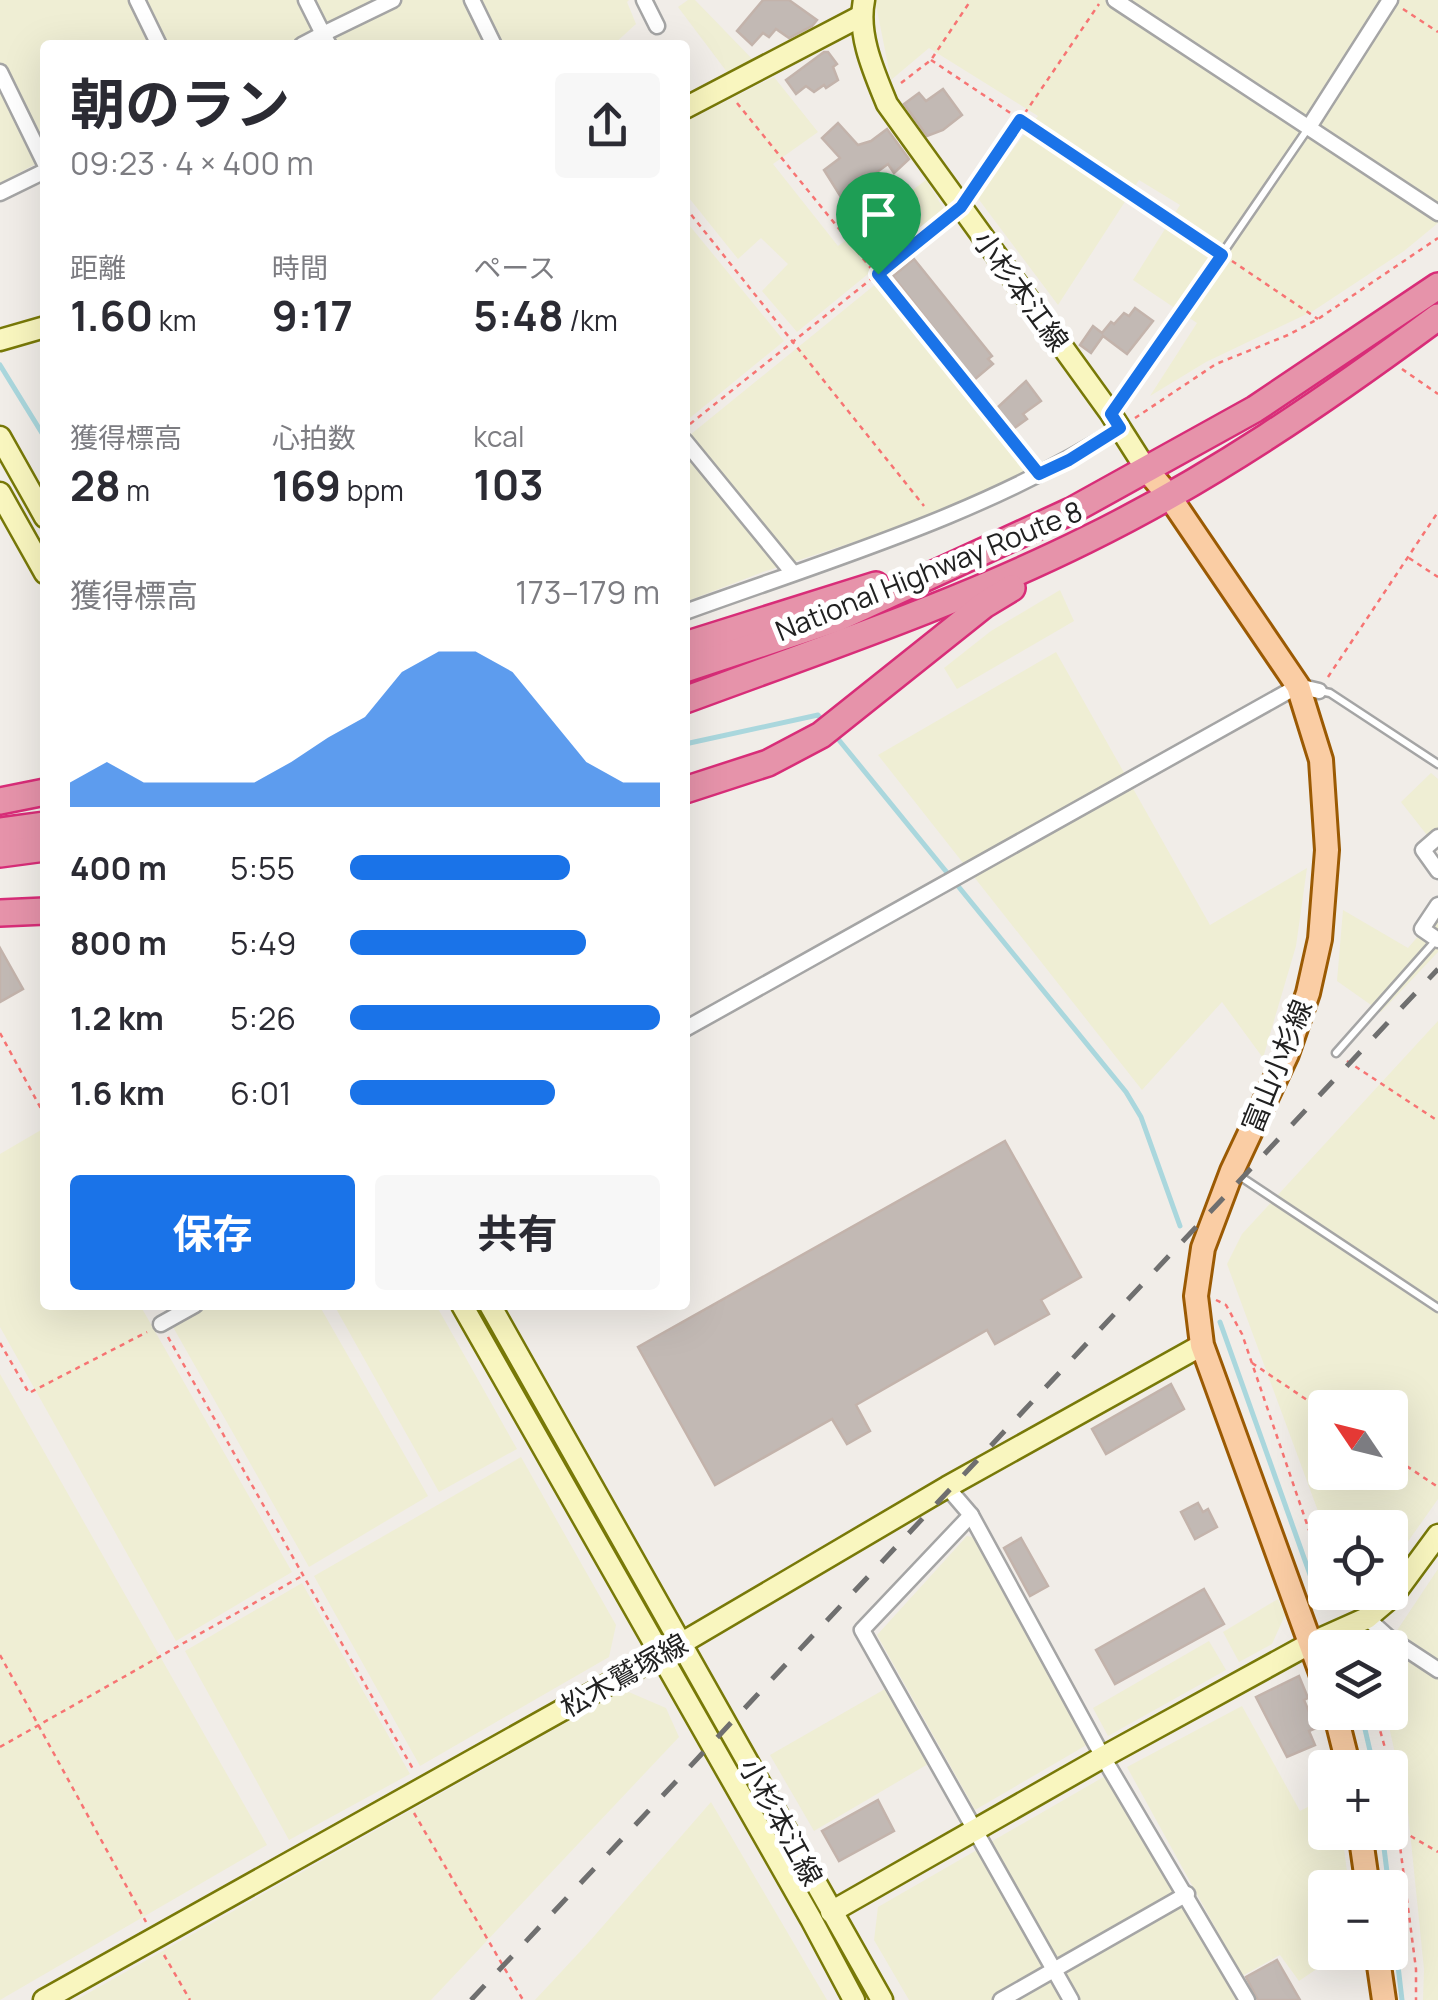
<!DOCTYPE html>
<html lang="ja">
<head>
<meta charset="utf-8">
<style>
	body { margin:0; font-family:Manrope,"Noto Sans JP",sans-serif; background:#f7f7f7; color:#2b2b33; height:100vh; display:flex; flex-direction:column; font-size:38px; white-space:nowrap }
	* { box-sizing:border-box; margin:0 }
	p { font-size:32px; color:#7c7c81 }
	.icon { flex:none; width:55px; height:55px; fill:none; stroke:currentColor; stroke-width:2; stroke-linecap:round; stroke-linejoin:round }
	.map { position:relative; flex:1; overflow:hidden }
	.sheet { position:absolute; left:40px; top:40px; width:650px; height:1270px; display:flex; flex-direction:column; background:#fff; border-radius:10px; box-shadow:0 10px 40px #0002 }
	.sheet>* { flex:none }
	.needle { width:65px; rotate:305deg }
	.tools { position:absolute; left:1308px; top:1390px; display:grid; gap:20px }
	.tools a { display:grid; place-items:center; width:100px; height:100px; border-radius:10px; background:#fff; box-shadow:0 10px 40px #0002; font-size:50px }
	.pin { position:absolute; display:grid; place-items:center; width:85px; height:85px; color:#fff; margin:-102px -42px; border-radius:50% 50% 50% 0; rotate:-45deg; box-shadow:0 0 10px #0007 }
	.pin .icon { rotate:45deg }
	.round { display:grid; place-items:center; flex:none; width:105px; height:105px; border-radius:10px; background:#f7f7f7 }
	.overview { display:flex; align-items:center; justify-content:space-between; height:170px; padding:0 30px }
	h1 { font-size:55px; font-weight:700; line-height:75px }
	.stats { display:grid; grid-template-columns:repeat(3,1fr); gap:15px; height:170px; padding:10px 30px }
	.stats div { display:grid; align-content:center }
	.stats b { font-size:42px; font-weight:700 }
	.stats small { font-size:28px; font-weight:400 }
	.stats p { font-size:28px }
	.chart { height:280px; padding:20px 30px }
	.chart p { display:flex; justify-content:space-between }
	.chart svg { width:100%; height:180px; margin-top:10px; fill:#1a73e8; opacity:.7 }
	.cta { display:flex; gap:20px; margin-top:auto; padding:20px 30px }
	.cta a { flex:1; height:115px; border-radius:10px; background:#1a73e8; color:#fff; font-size:40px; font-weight:700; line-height:115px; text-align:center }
	.cta a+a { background:#f7f7f7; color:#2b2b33 }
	ul { padding:0 30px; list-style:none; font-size:32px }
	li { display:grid; grid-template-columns:160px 120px 1fr; align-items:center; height:75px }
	li i { height:25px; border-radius:12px; background:#1a73e8 }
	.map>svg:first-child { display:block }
	.farmland { fill:#efeed4; fill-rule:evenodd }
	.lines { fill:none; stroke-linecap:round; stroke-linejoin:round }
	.stream { stroke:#aad7dd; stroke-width:5 }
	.building { fill:#c2b9b4; stroke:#c3b3ab; stroke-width:2.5 }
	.lane-casing { stroke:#a5a5a5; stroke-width:11 }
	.street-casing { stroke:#a5a5a5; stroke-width:19 }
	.secondary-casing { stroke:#787908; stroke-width:25 }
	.primary-casing { stroke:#9b5a03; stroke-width:28 }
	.highway-casing { stroke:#d82d78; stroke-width:30 }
	.path { stroke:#f77473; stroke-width:2.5; stroke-dasharray:5 5; stroke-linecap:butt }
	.lane { stroke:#fff; stroke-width:6 }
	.street { stroke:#fff; stroke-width:14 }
	.secondary { stroke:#f9f6bf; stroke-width:20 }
	.primary { stroke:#facda4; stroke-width:22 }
	.highway { stroke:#e693aa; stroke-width:25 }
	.rail { stroke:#6f6f6f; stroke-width:5; stroke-dasharray:20 20; stroke-linecap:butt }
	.route-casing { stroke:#fff; stroke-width:20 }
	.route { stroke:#1a73e8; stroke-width:12 }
	.labels { text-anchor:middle; stroke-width:10; stroke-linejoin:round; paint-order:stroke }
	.street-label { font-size:28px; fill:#212121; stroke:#fff }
</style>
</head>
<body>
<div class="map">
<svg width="1438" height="2000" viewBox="0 0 1438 2000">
	<rect width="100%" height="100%" fill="#f1ede8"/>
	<g class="farmland">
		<polygon points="0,0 629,0 627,2 636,24 613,45 45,45 45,159 0,183"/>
		<polygon points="688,0 695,0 755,62 730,76 678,7"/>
		<polygon points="875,0 1438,0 1438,223 1404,251 1313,311 1206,362 1150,396 1197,323 1133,280 1180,205 1139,180 1058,305 977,197 1038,116 929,48 891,80"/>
		<polygon points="774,77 818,132 773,164 838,246 926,180 945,211 797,332 762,291 788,264 761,238 738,259 685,193 685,122"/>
		<polygon points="685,220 784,341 685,422"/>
		<polygon points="877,283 1031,473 881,533 763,572 685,602 685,439"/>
		<polygon points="1060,590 1074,621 957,689 944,668 991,631"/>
		<polygon points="1056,652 1210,925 1307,868 1296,946 1263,1058 1222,1002 1142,1090 878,755"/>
		<polygon points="1431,773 1438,779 1438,849 1401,802"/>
		<polygon points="1343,910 1408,948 1438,913 1438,952 1381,1012 1337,981"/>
		<path d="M1438,1021v478l-48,68v-39l-65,2 -98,-266 15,-30zM1325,1408h65v64h-65z"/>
		<polygon points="41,1130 45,1138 45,1305 140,1305 292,1572 176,1641 0,1327 0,1154"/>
		<polygon points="211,1305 319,1305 428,1496 309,1567 173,1327"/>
		<polygon points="334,1305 436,1305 517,1449 439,1492"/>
		<polygon points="0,1374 267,1845 0,2000"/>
		<polygon points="521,1457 616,1625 609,1657 420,1766 314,1576"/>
		<polygon points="967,1536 976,1538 1090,1743 975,1810 877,1635"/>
		<polygon points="1438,1569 1438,2000 1423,2000 1424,1969 1408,1812 1386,1713 1390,1712 1390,1648 1386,1647"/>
		<polygon points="302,1583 410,1774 289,1840 185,1651"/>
		<polygon points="1278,1599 1285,1615 1272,1644 1239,1662 1223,1632"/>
		<polygon points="1209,1641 1226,1670 1108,1736 1093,1708"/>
		<polygon points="885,1689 928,1764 814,1831 770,1755"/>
		<polygon points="624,1690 666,1708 679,1737 431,2000 76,2000"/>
		<polygon points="1242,1706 1300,1811 1325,1798 1325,1832 1342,1833 1349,1887 1325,1888 1325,1952 1340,1953 1299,1981 1280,1955 1242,1976 1127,1767"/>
		<polygon points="1107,1775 1236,2000 909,2000 874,1940 878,1907"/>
		<polygon points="711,1802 827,2000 535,2000 589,1942"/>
	</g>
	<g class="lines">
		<g class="stream">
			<polyline points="0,365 45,438"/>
			<polyline points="834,734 1126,1092 1141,1117 1180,1226"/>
			<polyline points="685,744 818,715 823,721"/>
			<polyline points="1220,1322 1318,1597"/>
			<polyline points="1361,1712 1374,1768"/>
			<polyline points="1382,1832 1389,1888"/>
			<polyline points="1390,1897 1402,2000"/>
		</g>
	</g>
	<g class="building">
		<polygon points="763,0 789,0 817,20 812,26 789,38 776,29 769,37 763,33 752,45 737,31"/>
		<polygon points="824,52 828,52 837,64 833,67 838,80 826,88 824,85 814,92 806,86 796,94 786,80"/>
		<polygon points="943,89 962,115 943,130 927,136 904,104 919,93 926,101"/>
		<polygon points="838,123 858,145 871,141 887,129 909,159 894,173 888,164 858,186 866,196 849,210 824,170 840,158 822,138"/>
		<polygon points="914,259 992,356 988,359 993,364 974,380 893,276"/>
		<polygon points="1135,308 1153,321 1127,354 1103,336 1091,353 1080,345 1093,326 1102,333 1111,322 1114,324 1124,313 1129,316"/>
		<polygon points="1026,381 1041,401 1023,414 1027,419 1013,429 997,408"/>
		<polygon points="0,948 23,989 0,1002"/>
		<polygon points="1005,1141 1081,1277 1041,1300 1049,1314 995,1344 987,1330 856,1405 870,1431 847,1444 832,1419 715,1485 638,1347"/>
		<polygon points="1171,1384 1184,1409 1106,1454 1092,1429"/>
		<polygon points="1198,1503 1203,1512 1208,1509 1217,1527 1195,1539 1181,1512"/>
		<polygon points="1021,1538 1048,1586 1030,1596 1004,1548"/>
		<polygon points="1204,1589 1224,1624 1115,1684 1096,1650"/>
		<polygon points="1299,1676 1308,1698 1304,1700 1316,1728 1309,1731 1315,1745 1287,1757 1256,1697"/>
		<polygon points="878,1800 894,1831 839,1861 822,1831"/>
		<polygon points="1277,1960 1300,2000 1258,2000 1246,1977"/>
	</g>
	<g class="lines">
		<defs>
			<g id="lane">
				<polyline points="1115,410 1309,127"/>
				<polyline points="1320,691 1330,693 1438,764"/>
				<polyline points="1336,1053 1437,939"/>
				<polyline points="1235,1173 1438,1308"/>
			</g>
			<g id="street">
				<polyline points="137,0 159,45"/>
				<polyline points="306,0 323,34 393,0"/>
				<polyline points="472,0 494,45"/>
				<polyline points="644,0 657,26"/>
				<polyline points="1115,0 1438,213"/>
				<polyline points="302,45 323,34 329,45"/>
				<polyline points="0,72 45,164"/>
				<polyline points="1309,127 1390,0"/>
				<polyline points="0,193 45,171"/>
				<polyline points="685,441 793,573"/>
				<path d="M685,612c149,-54 300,-98 435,-184"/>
				<polyline points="1438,837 1423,850 1438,871"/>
				<polyline points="1438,905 1422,929 1438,940"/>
				<polyline points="685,1029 1298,686 1319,691"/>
				<polyline points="161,1324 195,1305"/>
				<polyline points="947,1487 971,1515 1103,1757 1247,2000"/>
				<polyline points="971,1515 862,1630 1071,2000"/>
				<polyline points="1367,1618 1388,1637 1438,1670"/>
				<polyline points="1001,2000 1187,1894"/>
			</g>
			<g id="secondary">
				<path d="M864,0c-7,35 10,72 23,104l224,310 35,55"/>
				<polyline points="685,108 861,16"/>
				<polyline points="0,340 45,327"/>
				<polyline points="0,437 45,517"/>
				<polyline points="0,493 45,573"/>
				<polyline points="462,1305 811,1919 854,2000"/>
				<polyline points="490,1305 882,2000"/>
				<polyline points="831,1912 1103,1757 1311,1643 1367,1618 1393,1596 1438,1535"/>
				<polyline points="44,2000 682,1643 947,1487 1202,1345"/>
			</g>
			<g id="primary">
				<polyline points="1146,469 1169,496 1298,686 1321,760 1327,850 1320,939 1308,993 1287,1054 1232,1171 1203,1248 1196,1296 1202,1345 1325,1684"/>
				<polyline points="1335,1712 1349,1768"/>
				<polyline points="1360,1832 1368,1888"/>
				<polyline points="1377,1952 1384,2000"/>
			</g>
			<g id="highway">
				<polyline points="685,645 876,585"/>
				<polyline points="685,669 836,619 1071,511 1255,409 1438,286"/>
				<path d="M685,700c135,-50 272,-96 401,-160 125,-61 241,-141 352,-223"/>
				<polyline points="685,790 768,763 821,735 984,605 1012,588"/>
				<polyline points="0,801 45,792"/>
				<polyline points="0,831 45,825"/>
				<polyline points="0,854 45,848"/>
				<polyline points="0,913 45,911"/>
			</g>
		</defs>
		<use href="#lane" class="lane-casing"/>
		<use href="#street" class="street-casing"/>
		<use href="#secondary" class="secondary-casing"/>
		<use href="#primary" class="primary-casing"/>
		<use href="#highway" class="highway-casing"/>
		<g class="path">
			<polyline points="1403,9 1438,32"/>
			<polyline points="931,60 1213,248"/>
			<polyline points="901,83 931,60 971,0"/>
			<polyline points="737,103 1028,462"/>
			<polyline points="974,188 1099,4"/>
			<polyline points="685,207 924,506"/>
			<polyline points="1232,261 1318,319"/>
			<polyline points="1402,369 1438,394"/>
			<polyline points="1135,418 1216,364 1288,335 1318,319 1438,238"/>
			<polyline points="690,424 945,220"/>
			<polyline points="1409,558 1438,577"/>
			<polyline points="1328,677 1438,512"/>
			<polyline points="0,1033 45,1116"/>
			<polyline points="1347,1061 1438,1121"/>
			<polyline points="1216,1300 1226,1305 1242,1334 1325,1577"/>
			<polyline points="168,1337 413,1769"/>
			<polyline points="0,1343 29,1393 147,1332"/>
			<polyline points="1252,1363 1325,1412"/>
			<polyline points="1390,1455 1438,1487"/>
			<polyline points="1330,1592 1336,1610"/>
			<polyline points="0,1655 146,1922"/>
			<polyline points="1375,1712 1390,1766"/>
			<polyline points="0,1747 302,1576"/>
			<polyline points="1390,1769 1416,1969 1416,2000"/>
			<polyline points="414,1813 523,2000"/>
			<polyline points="1402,1831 1438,1852"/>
			<polyline points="164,1955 190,2000"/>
		</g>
		<use href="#lane" class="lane"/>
		<use href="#street" class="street"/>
		<use href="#secondary" class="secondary"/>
		<use href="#primary" class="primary"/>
		<use href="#highway" class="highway"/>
		<polyline class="rail" points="471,2000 1438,969"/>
	</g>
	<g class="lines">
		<defs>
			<polygon id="route" points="1020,120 1222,255 1111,414 1120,428 1069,460 1039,474 878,274 961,207"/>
		</defs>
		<use href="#route" class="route-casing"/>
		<use href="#route" class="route"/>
	</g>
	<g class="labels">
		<g class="street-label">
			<text transform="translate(1021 291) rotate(54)" y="10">小杉本江線</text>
			<text transform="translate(929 571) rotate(-22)" y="10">National Highway Route 8</text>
			<text transform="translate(1277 1066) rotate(-68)" y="10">富山小杉線</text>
			<text transform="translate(624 1675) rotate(-29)" y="10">松木鷲塚線</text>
			<text transform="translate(781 1822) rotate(61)" y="10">小杉本江線</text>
		</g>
	</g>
</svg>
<div class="tools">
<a><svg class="needle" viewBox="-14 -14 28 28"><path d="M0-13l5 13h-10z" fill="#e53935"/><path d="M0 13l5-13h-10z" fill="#7c7c81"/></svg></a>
<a><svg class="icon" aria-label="locate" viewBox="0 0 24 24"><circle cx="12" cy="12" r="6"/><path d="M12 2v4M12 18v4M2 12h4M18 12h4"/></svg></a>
<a><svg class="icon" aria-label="layers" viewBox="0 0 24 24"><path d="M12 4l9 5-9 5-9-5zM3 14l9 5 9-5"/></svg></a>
<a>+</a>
<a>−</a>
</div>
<div class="pin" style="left:878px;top:274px;background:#1e9e55"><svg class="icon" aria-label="arrive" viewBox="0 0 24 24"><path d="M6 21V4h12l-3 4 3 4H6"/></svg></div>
<section class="sheet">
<div class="overview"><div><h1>朝のラン</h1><p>09:23 · 4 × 400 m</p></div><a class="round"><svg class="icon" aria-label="share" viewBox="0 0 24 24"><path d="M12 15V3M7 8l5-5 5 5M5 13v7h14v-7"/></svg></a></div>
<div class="stats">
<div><p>距離</p><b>1.60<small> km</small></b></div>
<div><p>時間</p><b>9:17</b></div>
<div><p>ペース</p><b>5:48<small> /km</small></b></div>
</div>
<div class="stats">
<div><p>獲得標高</p><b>28<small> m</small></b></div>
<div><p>心拍数</p><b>169<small> bpm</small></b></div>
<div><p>kcal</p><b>103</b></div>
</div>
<div class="chart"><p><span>獲得標高</span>173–179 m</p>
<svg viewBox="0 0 160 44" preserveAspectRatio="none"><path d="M0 44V38L10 33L20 38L30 38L40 38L50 38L60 33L70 27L80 22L90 11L100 6L110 6L120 11L130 22L140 33L150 38L160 38V44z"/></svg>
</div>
<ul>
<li><b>400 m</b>5:55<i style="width:71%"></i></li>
<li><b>800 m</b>5:49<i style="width:76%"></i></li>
<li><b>1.2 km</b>5:26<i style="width:100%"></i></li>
<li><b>1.6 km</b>6:01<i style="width:66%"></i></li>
</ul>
<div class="cta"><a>保存</a><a>共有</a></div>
</section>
</div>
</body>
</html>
